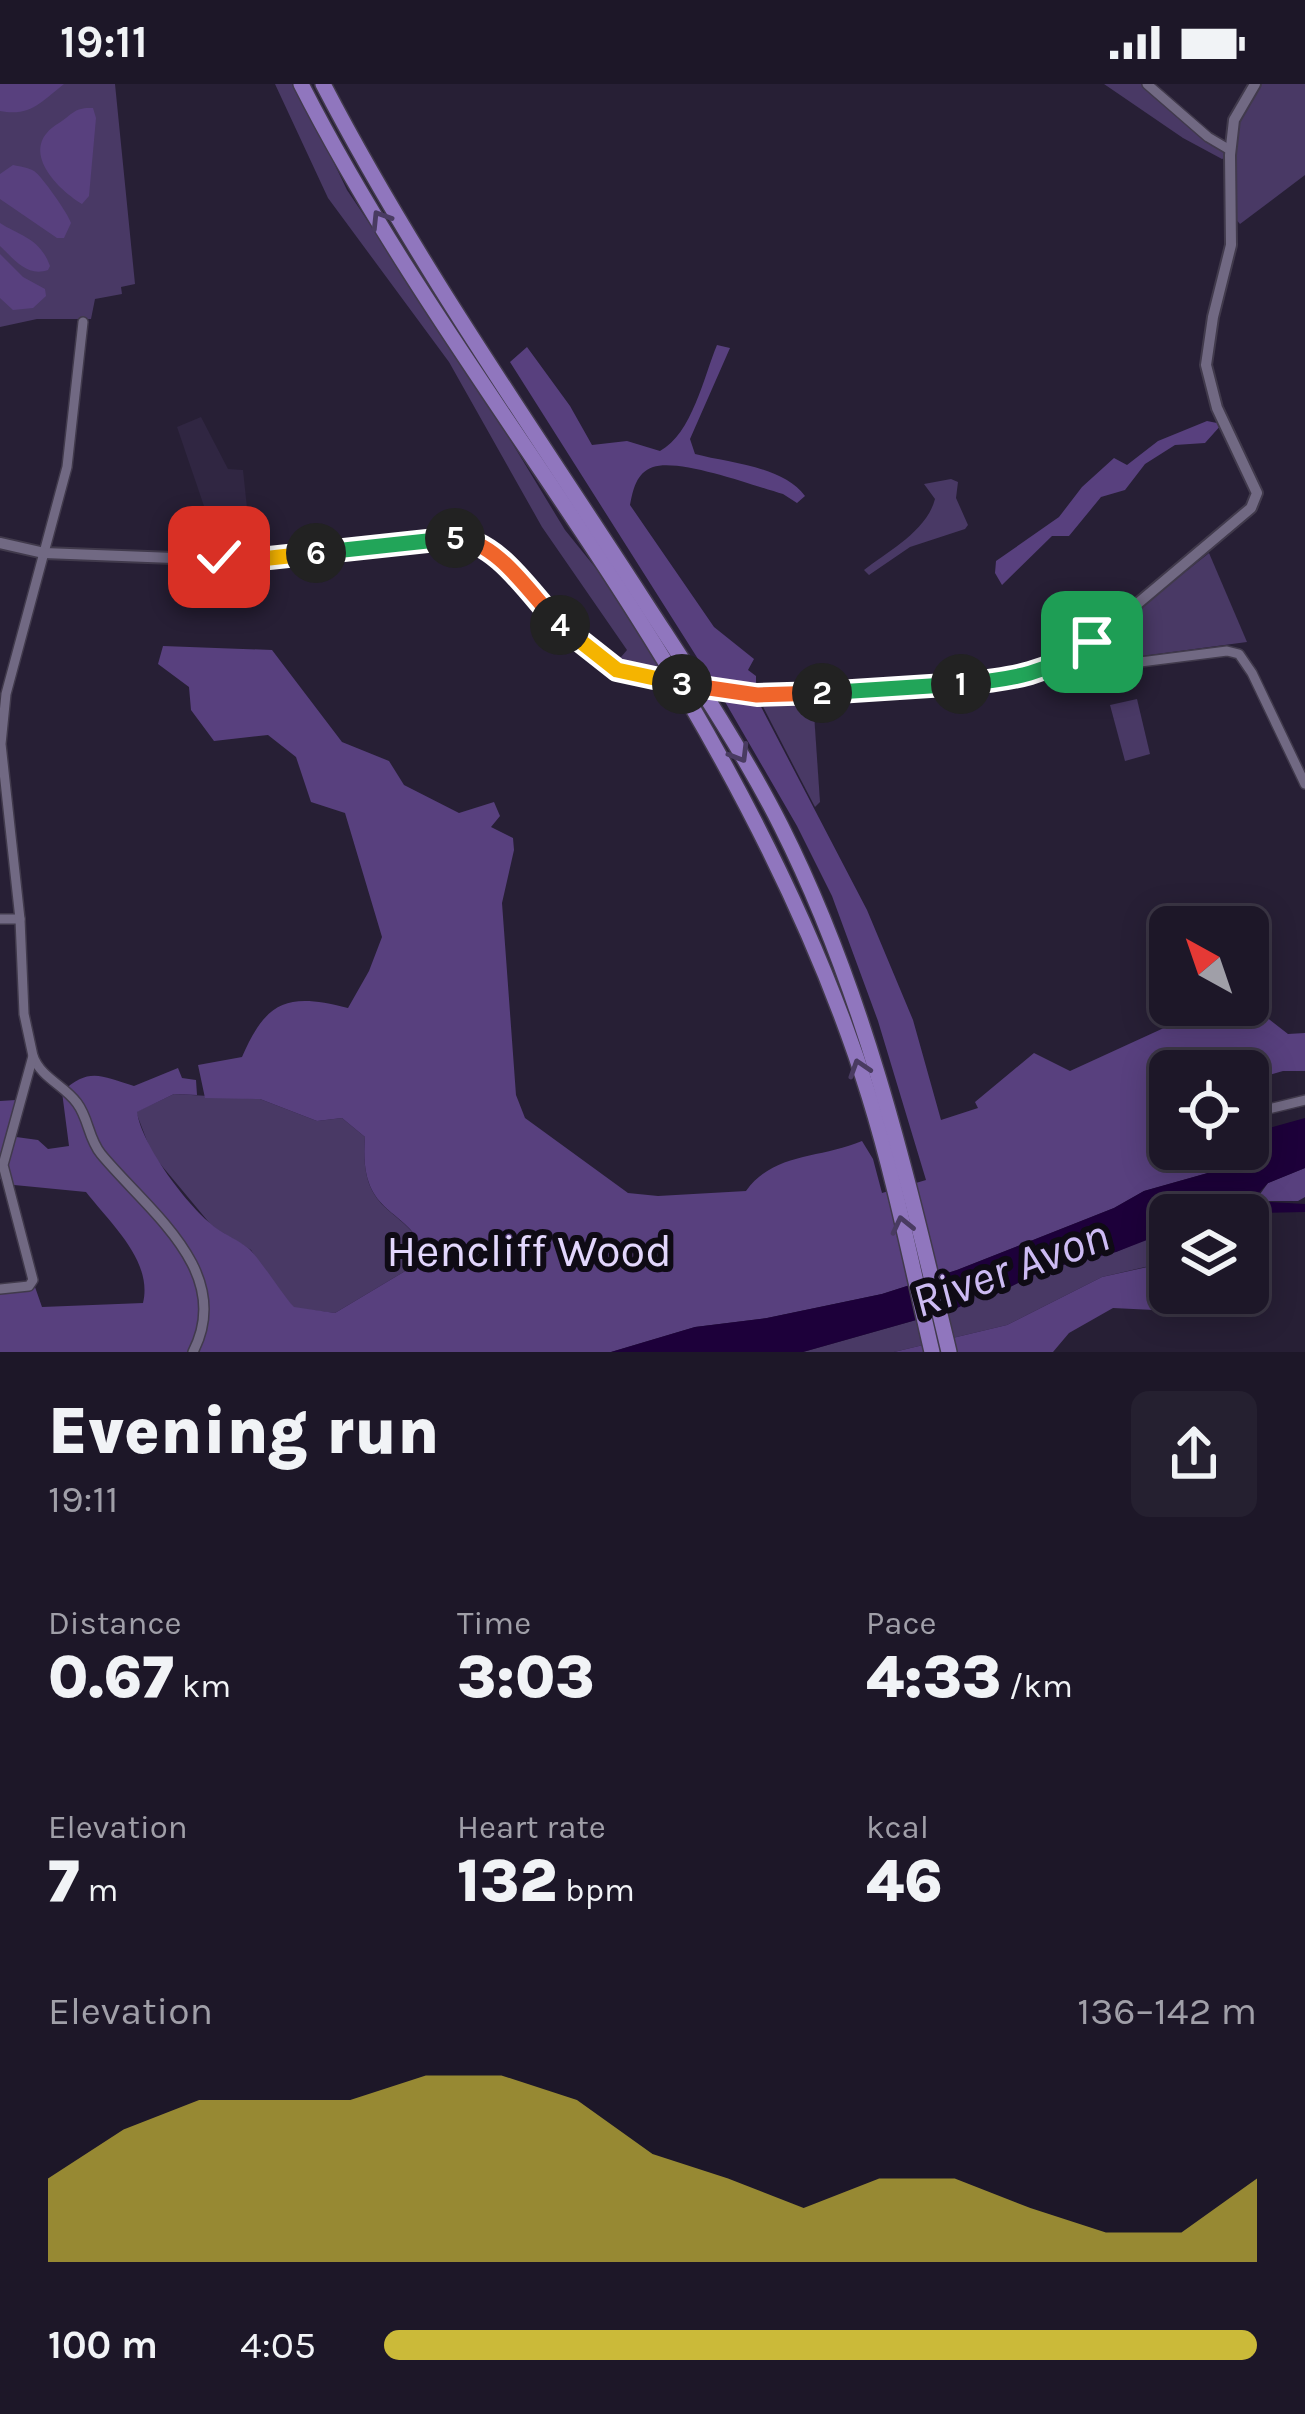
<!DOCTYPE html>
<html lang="en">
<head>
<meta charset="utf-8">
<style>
	body { margin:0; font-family:Karla,sans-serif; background:#252030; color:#f1f3f6; height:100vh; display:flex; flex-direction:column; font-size:45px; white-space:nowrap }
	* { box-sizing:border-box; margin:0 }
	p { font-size:39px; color:#a09fa8 }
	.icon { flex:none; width:66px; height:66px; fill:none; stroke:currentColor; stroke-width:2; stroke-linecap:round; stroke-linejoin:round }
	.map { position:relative; height:1268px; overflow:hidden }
	.sheet { display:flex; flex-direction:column; background:#1d1728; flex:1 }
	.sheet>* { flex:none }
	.needle { width:78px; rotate:320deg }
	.buttons { position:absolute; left:1149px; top:822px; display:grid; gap:24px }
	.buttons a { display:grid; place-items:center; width:120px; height:120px; border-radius:18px; background:#1d1728; box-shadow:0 6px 30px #0003,0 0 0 3px #3b3645; font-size:60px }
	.pin { position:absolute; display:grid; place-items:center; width:102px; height:102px; color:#fff; margin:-51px; border-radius:24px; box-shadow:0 6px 18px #0006 }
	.km { position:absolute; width:60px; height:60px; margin:-30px; border-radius:50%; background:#222; color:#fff; font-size:33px; line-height:60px; text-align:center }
	.round { display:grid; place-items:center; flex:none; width:126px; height:126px; border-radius:18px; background:#252030 }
	.head { display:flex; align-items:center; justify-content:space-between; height:204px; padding:0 48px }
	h1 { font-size:66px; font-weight:800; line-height:90px }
	.stats { display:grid; grid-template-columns:repeat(3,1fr); gap:18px; height:204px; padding:12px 48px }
	.stats div { display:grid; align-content:center }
	.stats b { font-size:60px; font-weight:800 }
	.stats small { font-size:33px; font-weight:400 }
	.stats p { font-size:33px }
	.chart { height:336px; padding:24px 48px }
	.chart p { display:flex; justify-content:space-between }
	.chart svg { width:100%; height:216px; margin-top:12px; fill:#cbba39; opacity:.7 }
	ul { padding:0 48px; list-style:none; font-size:39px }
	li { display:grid; grid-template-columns:192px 144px 1fr; align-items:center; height:90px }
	li i { height:30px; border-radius:15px; background:#cbba39 }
	.status { display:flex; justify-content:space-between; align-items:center; height:84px; padding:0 60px; background:#1d1728; direction:ltr }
	.status svg { height:33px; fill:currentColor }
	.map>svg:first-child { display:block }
	.built { fill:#302642 }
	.green { fill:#493965 }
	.forest { fill:#58407e }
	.water { fill:#1d003a }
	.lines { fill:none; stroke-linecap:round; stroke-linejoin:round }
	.minor-casing { stroke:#413a4c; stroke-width:12 }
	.tertiary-casing { stroke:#413a4c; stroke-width:14 }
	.trunk-casing { stroke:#413a4c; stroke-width:18 }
	.minor { stroke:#716983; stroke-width:9 }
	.tertiary { stroke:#716983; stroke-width:10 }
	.trunk { stroke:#9076be; stroke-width:15 }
	.tertiary-bridge-casing { stroke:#413a4c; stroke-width:14; stroke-linecap:butt }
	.tertiary-bridge { stroke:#716983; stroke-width:10 }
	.oneway { stroke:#493b61 }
	.split-1-casing { stroke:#fff; stroke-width:24 }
	.split-2-casing { stroke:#fff; stroke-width:24 }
	.split-3-casing { stroke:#fff; stroke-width:24 }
	.split-4-casing { stroke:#fff; stroke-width:24 }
	.split-5-casing { stroke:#fff; stroke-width:24 }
	.split-6-casing { stroke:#fff; stroke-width:24 }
	.split-7-casing { stroke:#fff; stroke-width:24 }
	.split-1 { stroke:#22a559; stroke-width:15 }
	.split-2 { stroke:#22a559; stroke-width:15 }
	.split-3 { stroke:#f0652b; stroke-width:15 }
	.split-4 { stroke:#f5b400; stroke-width:15 }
	.split-5 { stroke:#f0652b; stroke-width:15 }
	.split-6 { stroke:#22a559; stroke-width:15 }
	.split-7 { stroke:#f5b400; stroke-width:15 }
	.labels { text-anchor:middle; stroke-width:12; stroke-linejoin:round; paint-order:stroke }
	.park-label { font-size:45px; fill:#e3d7fd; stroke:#0f0b15 }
	.water-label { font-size:48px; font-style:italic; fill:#cdbbf3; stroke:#0f0b15 }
</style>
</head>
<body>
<div class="status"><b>19:11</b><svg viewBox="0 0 49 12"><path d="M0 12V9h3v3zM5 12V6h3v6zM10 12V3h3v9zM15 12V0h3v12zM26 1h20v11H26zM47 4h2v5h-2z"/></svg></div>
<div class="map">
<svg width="1305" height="1268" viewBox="0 0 1305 1268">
	<rect width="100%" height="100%" fill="#271f35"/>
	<polygon class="built" points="201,333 228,385 243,386 252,471 230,470 218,463 177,343"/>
	<g class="green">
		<polygon points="0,0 115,0 135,200 121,203 122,210 95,215 91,235 37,235 0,243"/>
		<polygon points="275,0 296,0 347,106 466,283 565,446 607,498 664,589 632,585 631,579 629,584 616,579 627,566 542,443 449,278 328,114"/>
		<polygon points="1104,0 1148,0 1230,65 1234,36 1255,0 1305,0 1305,91 1240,140 1233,132 1230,72 1222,75 1183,54"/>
		<path d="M951,395l7,3 -2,16 12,27 -3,4 -55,18 -41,28 -5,-5c23,-18 63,-39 71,-71l-11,-15z"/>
		<polygon points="1209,469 1247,558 1082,580 1081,571"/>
		<polygon points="813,615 820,718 815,723 760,617"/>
		<polygon points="1137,615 1150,670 1125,677 1110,621"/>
		<path d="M174,1010l86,5 57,22 25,-3 23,19c-7,84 43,66 62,121l-92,55 -41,-5 -28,-33 -15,-25 -39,-24 -60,-72 -16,-42z"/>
		<polygon points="1148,1154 1158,1180 1102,1193 1007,1241 894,1268 803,1268 955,1225 977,1209 994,1211 1046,1185 1116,1168"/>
	</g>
	<g class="forest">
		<path d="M0,0h64c-22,17 -33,33 -64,27z"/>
		<path d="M93,24l3,10 -7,78 -7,8c-29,-18 -64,-57 -23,-81 14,-9 15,-16 34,-15z"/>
		<path d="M13,81c5,1 17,3 21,6 7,4 35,44 37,52l-7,15h-7l-57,-39v-25z"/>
		<path d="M0,139c20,13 40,15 50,43l-2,4c-21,7 -33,-10 -48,-24z"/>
		<polygon points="0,170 23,193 45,205 46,212 33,224 13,226 0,214"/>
		<path d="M717,261l13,3 -40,91 5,15c34,9 88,12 110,42l-8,7 -14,-9c-29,-8 -103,-36 -130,-27 -17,6 -20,23 -23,38l84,122 40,32 -6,11 8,6v13h-23l6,12h19l109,209 46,110 28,100 37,-12 -3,-6 59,-49 36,18 144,-66 34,-2 40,31 17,-1v38h-22l-35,10v-10h-78v78l79,3 -20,15 -85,24 -30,17 -157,62 -75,24 -115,24 -72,9 -84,25h-611v-61l35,-4 7,20 101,-4c10,-42 -32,-79 -57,-111l-82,-8 -4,-6v-77l16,-1 -7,36 29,4 10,9 21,-3 -7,-54c28,-26 40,-15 72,-6l44,-18 4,10 14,2 1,15 -23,-1 -37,18c5,34 51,95 79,116 10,7 22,12 32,20 11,9 33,45 46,59l41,6 92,-55c-18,-55 -69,-37 -62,-121l-23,-19 -25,3 -57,-22 -55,-1 -7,-33 44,-8c25,-58 47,-64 106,-49l21,-37 13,-34 -37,-124 -34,-11 -15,-45 -28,-22 -54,6 -23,-31 -2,-23 -31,-23 5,-18 109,4 70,92 47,19 15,24 55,28 35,-11 6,14 -9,11 22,11 1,12 -12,53 14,192 9,23 103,75 30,3 88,-5c28,-39 74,-32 116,-50l11,18 9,34 44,-13 -48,-159 -46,-125 -35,-70 -73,-126 -214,-338 17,-15 43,59 22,39 35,-4 33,10c32,-17 44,-75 57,-106z"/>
		<polygon points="1207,337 1222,340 1205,359 1175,361 1145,380 1125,406 1101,413 1069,452 1052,452 1002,501 995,489 996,477 1059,433 1082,403 1114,374 1127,381 1158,357"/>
		<polygon points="1305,1084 1305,1113 1298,1117 1262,1117 1258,1113 1268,1099"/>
		<polygon points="1170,1178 1170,1209 1201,1209 1174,1227 1113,1224 1069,1249 1053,1268 894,1268 1007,1241 1102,1193"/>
	</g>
	<polygon class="water" points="1305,1034 1305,1084 1268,1099 1251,1117 1305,1120 1305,1128 1170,1131 1170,1147 1116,1168 1046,1185 994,1211 974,1210 968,1219 955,1225 803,1268 611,1268 695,1243 767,1234 882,1210 957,1186 1114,1124 1144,1107 1229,1083 1249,1068 1248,1050"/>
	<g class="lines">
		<defs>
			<g id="minor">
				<polyline points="1147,0 1208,53 1230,66"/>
				<polyline points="1038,591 1227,567 1239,570 1252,589 1305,700"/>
				<polyline points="0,835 20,835"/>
				<path d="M33,972c8,22 31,29 44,47 12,16 11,35 24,51 46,56 134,117 92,198"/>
				<polyline points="1248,1030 1305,1016"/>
				<polyline points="0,1205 29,1202 33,1196 3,1081 33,972 24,930 20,835 1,660 6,610 67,383 83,238"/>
			</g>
			<g id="tertiary">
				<path d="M0,459l44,10 207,8 214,-23c25,10 39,27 57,47 40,43 75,83 134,95"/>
				<polyline points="735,609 914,604 1012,595 1042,587 1092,558 1251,424 1257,409 1217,324 1206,281 1213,233 1231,161 1230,71 1234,36 1255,0"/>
			</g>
			<g id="trunk">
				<path d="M301,0c110,216 265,407 387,616 73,125 138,258 181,396 26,84 43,171 63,256"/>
				<path d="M323,0c92,177 208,342 316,509 49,76 101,152 142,233 84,167 125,345 168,526"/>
			</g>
		</defs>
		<use href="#minor" class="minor-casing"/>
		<use href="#tertiary" class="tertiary-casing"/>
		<use href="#trunk" class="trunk-casing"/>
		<use href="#minor" class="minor"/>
		<use href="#tertiary" class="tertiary"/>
		<use href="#trunk" class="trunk"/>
		<defs>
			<polyline id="tertiary-bridge" points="656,596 735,609"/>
		</defs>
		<use href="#tertiary-bridge" class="tertiary-bridge-casing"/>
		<use href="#tertiary-bridge" class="tertiary-bridge"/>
	</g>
	<defs><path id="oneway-chevron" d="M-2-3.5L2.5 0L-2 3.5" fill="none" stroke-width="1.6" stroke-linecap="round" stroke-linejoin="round" transform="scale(3)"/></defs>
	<g class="oneway">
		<use href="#oneway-chevron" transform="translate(380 135) rotate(-122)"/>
		<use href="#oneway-chevron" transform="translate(740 670) rotate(59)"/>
		<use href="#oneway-chevron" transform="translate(859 984) rotate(-108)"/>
		<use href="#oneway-chevron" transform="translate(902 1141) rotate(-103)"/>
	</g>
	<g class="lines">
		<defs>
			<path id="split-1" d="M961,600c54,-5 86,-10 131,-42"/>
			<polyline id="split-2" points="822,609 961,600"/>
			<polyline id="split-3" points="682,600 757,611 822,609"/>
			<polyline id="split-4" points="560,541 617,586 682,600"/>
			<path id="split-5" d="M455,454c44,3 76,58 105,87"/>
			<polyline id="split-6" points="316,469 455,454"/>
			<polyline id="split-7" points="219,473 251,476 316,469"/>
		</defs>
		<use href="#split-1" class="split-1-casing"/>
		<use href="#split-2" class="split-2-casing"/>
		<use href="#split-3" class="split-3-casing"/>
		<use href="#split-4" class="split-4-casing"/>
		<use href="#split-5" class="split-5-casing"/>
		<use href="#split-6" class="split-6-casing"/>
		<use href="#split-7" class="split-7-casing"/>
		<use href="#split-1" class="split-1"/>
		<use href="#split-2" class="split-2"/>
		<use href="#split-3" class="split-3"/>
		<use href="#split-4" class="split-4"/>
		<use href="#split-5" class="split-5"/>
		<use href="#split-6" class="split-6"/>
		<use href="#split-7" class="split-7"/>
	</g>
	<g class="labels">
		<g class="park-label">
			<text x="529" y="1182">Hencliff Wood</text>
		</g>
		<g class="water-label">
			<text transform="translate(1010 1183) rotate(-20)" y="17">River Avon</text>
		</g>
	</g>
</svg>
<div class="buttons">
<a><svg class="needle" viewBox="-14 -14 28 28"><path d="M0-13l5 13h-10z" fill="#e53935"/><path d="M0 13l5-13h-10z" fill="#a09fa8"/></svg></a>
<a><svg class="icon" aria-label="locate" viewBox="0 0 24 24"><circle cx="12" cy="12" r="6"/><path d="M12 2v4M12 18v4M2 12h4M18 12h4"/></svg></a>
<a><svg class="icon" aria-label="layers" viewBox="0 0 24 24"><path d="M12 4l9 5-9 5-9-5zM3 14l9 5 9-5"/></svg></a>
</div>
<div class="pin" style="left:1092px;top:558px;background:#1e9e55"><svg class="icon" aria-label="arrive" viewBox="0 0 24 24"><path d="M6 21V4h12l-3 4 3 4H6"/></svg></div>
<div class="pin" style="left:219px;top:473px;background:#d93025"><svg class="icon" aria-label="check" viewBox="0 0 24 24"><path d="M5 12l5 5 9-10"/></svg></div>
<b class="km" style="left:961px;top:600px">1</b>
<b class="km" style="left:822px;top:609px">2</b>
<b class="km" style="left:682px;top:600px">3</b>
<b class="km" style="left:560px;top:541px">4</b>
<b class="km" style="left:455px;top:454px">5</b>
<b class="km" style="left:316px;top:469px">6</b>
</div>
<section class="sheet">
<div class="head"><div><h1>Evening run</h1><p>19:11</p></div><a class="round"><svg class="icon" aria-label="share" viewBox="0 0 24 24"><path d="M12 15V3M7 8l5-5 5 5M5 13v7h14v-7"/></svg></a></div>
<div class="stats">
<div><p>Distance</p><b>0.67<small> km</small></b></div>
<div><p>Time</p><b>3:03</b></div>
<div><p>Pace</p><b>4:33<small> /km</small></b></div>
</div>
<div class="stats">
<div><p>Elevation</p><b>7<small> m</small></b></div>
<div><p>Heart rate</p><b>132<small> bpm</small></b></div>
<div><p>kcal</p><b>46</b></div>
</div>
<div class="chart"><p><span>Elevation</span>136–142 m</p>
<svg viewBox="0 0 160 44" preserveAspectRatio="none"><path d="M0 44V27L10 17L20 11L30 11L40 11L50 6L60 6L70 11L80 22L90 27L100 33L110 27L120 27L130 33L140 38L150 38L160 27V44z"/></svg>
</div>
<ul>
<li><b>100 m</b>4:05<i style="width:100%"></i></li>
</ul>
</section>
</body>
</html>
